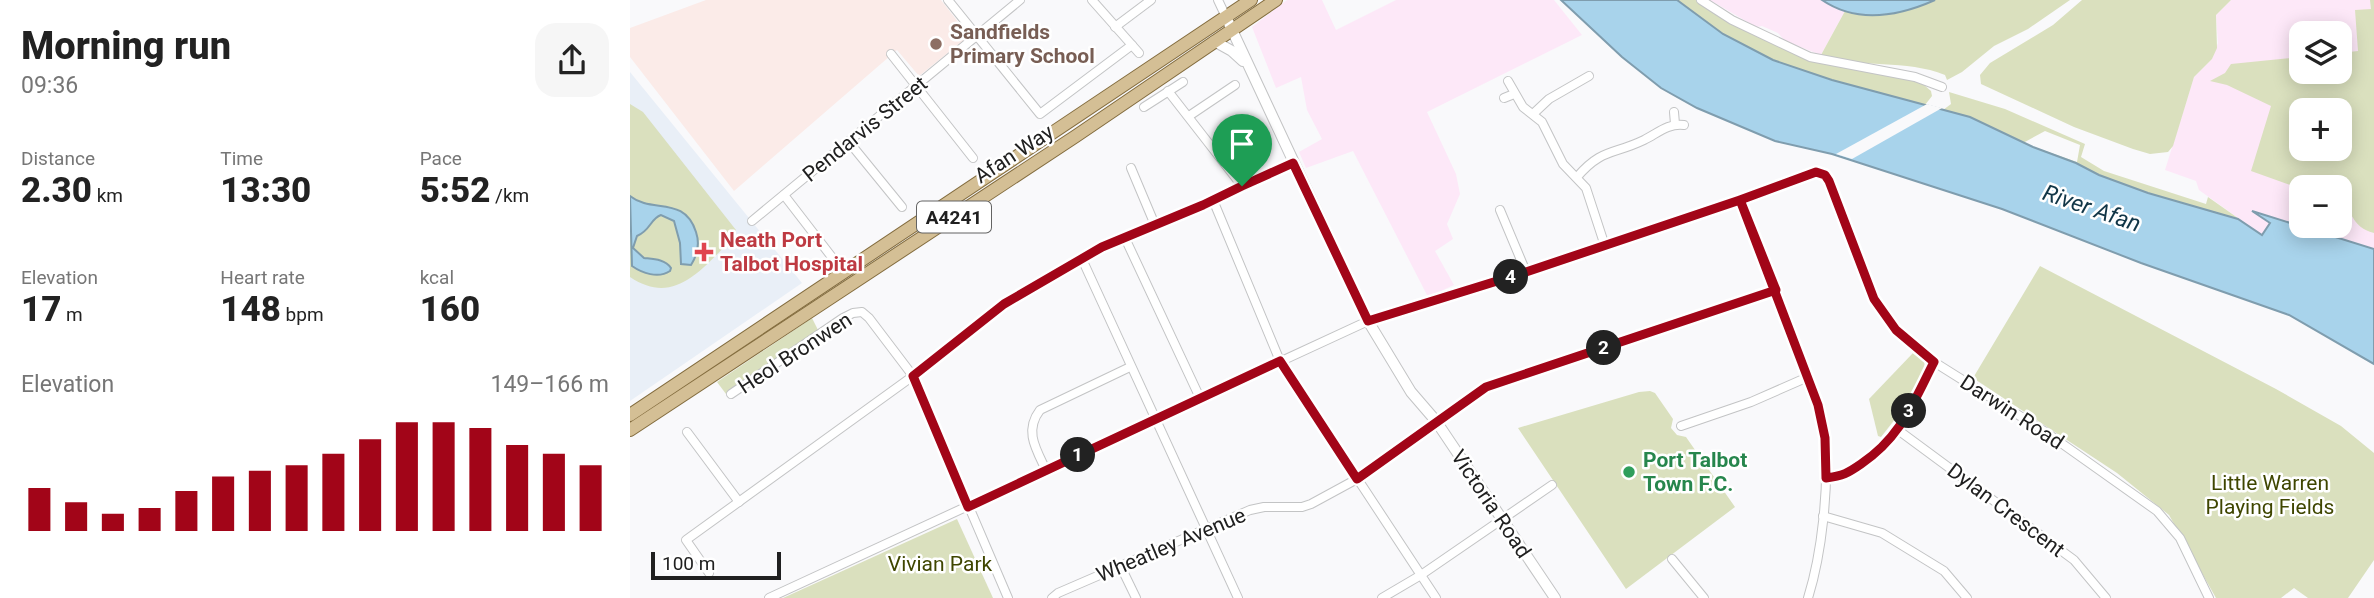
<!DOCTYPE html>
<html lang="en">
<head>
<meta charset="utf-8">
<style>
	body { margin:0; font-family:Roboto,sans-serif; background:#f6f6f6; color:#222; height:100vh; display:flex; flex-direction:column; font-size:26px; white-space:nowrap }
	* { box-sizing:border-box; margin:0 }
	p { font-size:23px; color:#767676 }
	.icon { flex:none; width:38px; height:38px; fill:none; stroke:currentColor; stroke-width:2; stroke-linecap:round; stroke-linejoin:round }
	.map { position:relative; flex:1; overflow:hidden }
	.drawer { display:flex; flex-direction:column; background:#fff; width:630px }
	.drawer>* { flex:none }
	.fabs { position:absolute; left:1659px; top:21px; display:grid; gap:14px }
	.fabs a { display:grid; place-items:center; width:63px; height:63px; border-radius:14px; background:#fff; box-shadow:0 4px 18px #0003; font-size:35px }
	.scale { position:absolute; left:21px; bottom:18px; width:130px; box-sizing:border-box; padding-left:7px; border:4px solid #202020; border-top:0; font-size:19px; line-height:24px; white-space:nowrap; color:#202020; -webkit-text-stroke:5px #fff; paint-order:stroke }
	.pin { position:absolute; display:grid; place-items:center; width:60px; height:60px; color:#fff; margin:-72px -30px; border-radius:50% 50% 50% 0; rotate:-45deg; box-shadow:0 0 7px #0007 }
	.pin .icon { rotate:45deg }
	.km { position:absolute; width:35px; height:35px; margin:-18px; border-radius:50%; background:#222; color:#fff; font-size:19px; line-height:35px; text-align:center }
	.round { display:grid; place-items:center; flex:none; width:74px; height:74px; border-radius:21px; background:#f6f6f6 }
	.overview { display:flex; align-items:center; justify-content:space-between; height:119px; padding:0 21px }
	h1 { font-size:38px; font-weight:800; line-height:52px }
	.figures { display:grid; grid-template-columns:repeat(3,1fr); gap:10px; height:119px; padding:7px 21px }
	.figures div { display:grid; align-content:center }
	.figures b { font-size:35px; font-weight:800 }
	.figures small { font-size:19px; font-weight:400 }
	.figures p { font-size:19px }
	.chart { height:196px; padding:14px 21px }
	.chart p { display:flex; justify-content:space-between }
	.chart svg { width:100%; height:126px; margin-top:7px; stroke:#a20518; stroke-width:6 }
	main { display:flex; flex:1; min-height:0 }
	.map>svg:first-child { display:block }
	.built { fill:#e9eff7 }
	.industrial { fill:#fde8f8; fill-rule:evenodd }
	.education { fill:#fbebe8 }
	.green { fill:#dae0be; fill-rule:evenodd }
	.water { fill:#a8d3eb; stroke:#7f9dae; stroke-width:2 }
	.pier { fill:#f9f9fb }
	.lines { fill:none; stroke-linecap:round; stroke-linejoin:round }
	.minor-casing { stroke:#c3c4c5; stroke-width:10 }
	.tertiary-casing { stroke:#c3c4c5; stroke-width:12 }
	.primary-casing { stroke:#836c3e; stroke-width:14 }
	.minor { stroke:#fff; stroke-width:8 }
	.tertiary { stroke:#fff; stroke-width:10 }
	.primary { stroke:#d4bf95; stroke-width:12 }
	.route-casing { stroke:#fff; stroke-width:14 }
	.route { stroke:#a20518; stroke-width:9 }
	.education-dot { fill:#8d6e63; stroke:#fff; stroke-width:2.5 }
	.health-dot { fill:#e0444e; stroke:#fff; stroke-width:2.5 }
	.leisure-dot { fill:#2e9e5b; stroke:#fff; stroke-width:2.5 }
	.labels { text-anchor:middle; stroke-width:5; stroke-linejoin:round; paint-order:stroke }
	.shield { fill:#fff; stroke:#636363; stroke-width:2 }
	.shield-label { font-size:19px; font-weight:bold; fill:#202020 }
	.education-label { font-size:21px; font-weight:bold; fill:#785e54; stroke:#fff; text-anchor:start }
	.street-label { font-size:21px; fill:#202020; stroke:#fff }
	.health-label { font-size:21px; font-weight:bold; fill:#be3a42; stroke:#fff; text-anchor:start }
	.leisure-label { font-size:21px; font-weight:bold; fill:#27864d; stroke:#fff; text-anchor:start }
	.park-label { font-size:21px; fill:#3f4600; stroke:#fff }
	.water-label { font-size:23px; font-style:italic; fill:#113647; stroke:#fff }
</style>
</head>
<body>
<main>
<section class="drawer">
<div class="overview"><div><h1>Morning run</h1><p>09:36</p></div><a class="round"><svg class="icon" aria-label="share" viewBox="0 0 24 24"><path d="M12 15V3M7 8l5-5 5 5M5 13v7h14v-7"/></svg></a></div>
<div class="figures">
<div><p>Distance</p><b>2.30<small> km</small></b></div>
<div><p>Time</p><b>13:30</b></div>
<div><p>Pace</p><b>5:52<small> /km</small></b></div>
</div>
<div class="figures">
<div><p>Elevation</p><b>17<small> m</small></b></div>
<div><p>Heart rate</p><b>148<small> bpm</small></b></div>
<div><p>kcal</p><b>160</b></div>
</div>
<div class="chart"><p><span>Elevation</span>149–166 m</p>
<svg viewBox="0 0 160 44" preserveAspectRatio="none"><path d="M5 44V29M15 44V34M25 44V38M35 44V36M45 44V30M55 44V25M65 44V23M75 44V21M85 44V17M95 44V12M105 44V6M115 44V6M125 44V8M135 44V14M145 44V17M155 44V21"/></svg>
</div>
</section>
<div class="map">
<svg width="1744" height="598" viewBox="0 0 1744 598">
	<rect width="100%" height="100%" fill="#f9f9fb"/>
	<polygon class="built" points="0,72 172,283 0,401"/>
	<g class="industrial">
		<polygon points="657,0 692,0 706,30 766,0 924,0 952,35 797,112 826,174 830,194 817,224 823,239 805,251 824,285 798,297 723,151 676,168 669,152 692,139 677,110 671,77 646,88 622,27"/>
		<polygon points="1080,0 1192,0 1215,11 1191,55 1155,41 1148,33 1132,26 1126,27"/>
		<path d="M1601,0h143v249l-118,-37 15,11 -9,12 -63,-45 -3,-9 -31,-11 29,-93 18,-18 6,-16 -2,-28zM1671,33h39v39h-39zM1671,110h39v39h-39zM1671,187h39v39h-39z"/>
	</g>
	<polygon class="education" points="76,0 311,0 339,36 289,76 267,50 104,191 0,57 0,28"/>
	<g class="green">
		<path d="M992,0h79l109,57 105,20 16,14 1,5 -7,9 18,5 8,-6 -2,-12 56,17 80,35 -4,13 23,14 102,33 2,-7 54,38 8,-12 -18,-12 122,38v50zM1415,131l35,14 -3,17 -54,-19z"/>
		<path d="M1305,0h135l-42,29 -34,17 -32,26 -15,8 -2,-5c-39,-16 -84,-6 -124,-20l24,-44c31,9 60,2 90,-11z"/>
		<polygon points="1452,0 1601,0 1586,15 1587,48 1582,59 1564,77 1543,146 1538,152 1520,154 1503,149 1444,127 1351,84 1350,75 1360,63 1423,25"/>
		<path d="M1740,0h4v233c-24,-7 -17,-18 -34,-30v-16l-39,2 -50,-18 20,-65 -44,-21 -17,-4 15,-8 6,-9 70,-7v15h39v-19l18,-2 -3,-41 16,-1zM1671,110h39v39h-39z"/>
		<path d="M0,104l13,8 93,118 -1,6c-31,30 -59,72 -105,41z"/>
		<polygon points="1410,266 1646,389 1711,426 1744,453 1744,560 1718,598 1678,598 1664,588 1651,598 1586,598 1539,515 1487,473 1343,378"/>
		<polygon points="182,318 189,332 96,394 87,382"/>
		<polygon points="1283,353 1294,361 1295,368 1269,414 1251,437 1248,436 1239,399"/>
		<polygon points="1020,391 1025,393 1043,419 1041,428 1047,435 1056,437 1105,507 996,589 888,428 1009,392"/>
		<polygon points="327,519 363,598 153,598"/>
	</g>
	<g class="water">
		<polygon points="931,0 1047,0 1093,34 1143,60 1202,80 1340,117 1403,147 1446,163 1469,175 1518,193 1608,219 1632,235 1640,223 1622,211 1744,249 1744,364 1659,315 1511,263 1372,209 1202,154 1145,141 1067,108 1031,88 992,57"/>
		<path d="M1192,0h113c-36,16 -78,24 -113,0z"/>
		<path d="M0,196c22,18 54,-1 66,36 4,12 2,22 -5,33l-10,-1 -1,-21 -6,-22 -13,-6c-11,4 -10,15 -24,21l-4,12 11,10c9,1 21,1 27,10l-1,3c-12,8 -28,2 -38,-5z"/>
	</g>
	<polygon class="pier" points="1297,104 1312,108 1222,159 1206,154"/>
	<g class="lines">
		<defs>
			<g id="minor">
				<polyline points="318,0 410,114 502,45"/>
				<polyline points="462,0 509,53"/>
				<polyline points="588,0 596,17"/>
				<polyline points="1071,0 1102,20 1180,57 1285,77 1312,87"/>
				<polyline points="485,27 521,0"/>
				<polyline points="261,54 343,158"/>
				<polyline points="878,81 893,107 912,122 933,164 956,188 975,246"/>
				<polyline points="538,91 612,186"/>
				<polyline points="874,98 884,94"/>
				<polyline points="514,107 553,82"/>
				<polyline points="1044,112 1045,124"/>
				<polyline points="903,114 919,99 959,76"/>
				<polyline points="559,116 605,85"/>
				<polyline points="219,142 272,207"/>
				<polyline points="501,168 525,225"/>
				<path d="M947,177c25,-29 36,-22 67,-37 14,-7 24,-17 40,-15"/>
				<polyline points="154,195 201,256"/>
				<polyline points="583,200 650,361 806,598"/>
				<path d="M1110,200l68,177c7,20 15,42 17,63 4,47 -3,113 -17,158"/>
				<polyline points="870,210 896,272"/>
				<polyline points="122,221 390,0"/>
				<polyline points="495,238 570,398"/>
				<polyline points="452,259 608,598"/>
				<polyline points="101,394 213,318 223,313 232,312 239,318 283,376 378,598"/>
				<polyline points="1051,426 1121,402 1178,377"/>
				<polyline points="1268,430 1444,560 1476,598"/>
				<polyline points="57,432 109,502"/>
				<path d="M416,470c-10,-21 -22,-39 -6,-60l90,-43"/>
				<path d="M1196,478c17,-2 22,-5 35,-14 40,-27 52,-61 73,-102"/>
				<polyline points="1193,516 1252,533 1314,571 1337,598"/>
				<polyline points="1042,559 1074,598"/>
				<polyline points="491,567 506,598"/>
				<polyline points="79,573 56,540 283,376 374,304 472,247 573,205 664,163"/>
				<polyline points="139,598 738,321 896,272 1187,172 1191,172 1198,177 1244,299 1266,330 1304,362 1417,433 1527,511 1550,538 1579,598"/>
				<polyline points="422,598 428,593 620,510 634,507 672,507 681,504 727,479 856,387 1146,290"/>
				<polyline points="752,598 791,575 922,485"/>
			</g>
			<g id="tertiary">
				<polyline points="596,17 738,321 781,392 806,421 925,598"/>
				<polyline points="584,41 602,51 613,61"/>
			</g>
			<g id="primary">
				<polyline points="0,415 621,0"/>
				<polyline points="0,430 446,136 646,0"/>
			</g>
		</defs>
		<use href="#minor" class="minor-casing"/>
		<use href="#tertiary" class="tertiary-casing"/>
		<use href="#primary" class="primary-casing"/>
		<use href="#minor" class="minor"/>
		<use href="#tertiary" class="tertiary"/>
		<use href="#primary" class="primary"/>
	</g>
	<g class="lines">
		<defs>
			<path id="route" d="M612,186l-39,19 -101,42 -98,57 -91,72 55,131 312,-146 77,118 129,-92 290,-97 -36,-90 76,-28 9,3 4,6 45,118 22,31 38,32c-21,41 -33,75 -73,102 -13,9 -18,12 -35,14l-1,-40 -7,-33 -78,-205 -214,72 -158,49 -75,-158 -51,23"/>
		</defs>
		<use href="#route" class="route-casing"/>
		<use href="#route" class="route"/>
	</g>
	<circle class="education-dot" cx="306" cy="44" r="7"/>
	<path class="health-dot" d="M70.5 241.5h7v7h7v7h-7v7h-7v-7h-7v-7h7z"/>
	<circle class="leisure-dot" cx="999" cy="472" r="7"/>
	<g class="labels">
		<rect class="shield" x="287" y="201.5" width="74" height="31" rx="5"/>
		<g class="shield-label">
			<text x="324" y="224">A4241</text>
		</g>
		<g class="education-label">
			<text x="320" y="39">Sandfields<tspan x="320" dy="24">Primary School</tspan></text>
		</g>
		<g class="street-label">
			<text transform="translate(235 129) rotate(-39)" y="7">Pendarvis Street</text>
			<text transform="translate(384 154) rotate(-33)" y="7">Afan Way</text>
			<text transform="translate(165 353) rotate(-33)" y="7">Heol Bronwen</text>
			<text transform="translate(1382 412) rotate(33)" y="7">Darwin Road</text>
			<text transform="translate(861 504) rotate(56)" y="7">Victoria Road</text>
			<text transform="translate(1376 510) rotate(37)" y="7">Dylan Crescent</text>
			<text transform="translate(541 545) rotate(-23)" y="7">Wheatley Avenue</text>
		</g>
		<g class="health-label">
			<text x="90" y="247">Neath Port<tspan x="90" dy="24">Talbot Hospital</tspan></text>
		</g>
		<g class="leisure-label">
			<text x="1013" y="467">Port Talbot<tspan x="1013" dy="24">Town F.C.</tspan></text>
		</g>
		<g class="park-label">
			<text x="1640" y="490">Little Warren<tspan x="1640" dy="24">Playing Fields</tspan></text>
			<text x="310" y="571">Vivian Park</text>
		</g>
		<g class="water-label">
			<text transform="translate(1462 208) rotate(19)" y="8">River Afan</text>
		</g>
	</g>
</svg>
<div class="fabs">
<a><svg class="icon" aria-label="layers" viewBox="0 0 24 24"><path d="M12 4l9 5-9 5-9-5zM3 14l9 5 9-5"/></svg></a>
<a>+</a>
<a>−</a>
</div>
<div class="scale">100 m</div>
<div class="pin" style="left:612px;top:186px;background:#1e9e55"><svg class="icon" aria-label="arrive" viewBox="0 0 24 24"><path d="M6 21V4h12l-3 4 3 4H6"/></svg></div>
<b class="km" style="left:448px;top:455px">1</b>
<b class="km" style="left:974px;top:348px">2</b>
<b class="km" style="left:1279px;top:411px">3</b>
<b class="km" style="left:881px;top:277px">4</b>
</div>
</main>
</body>
</html>
